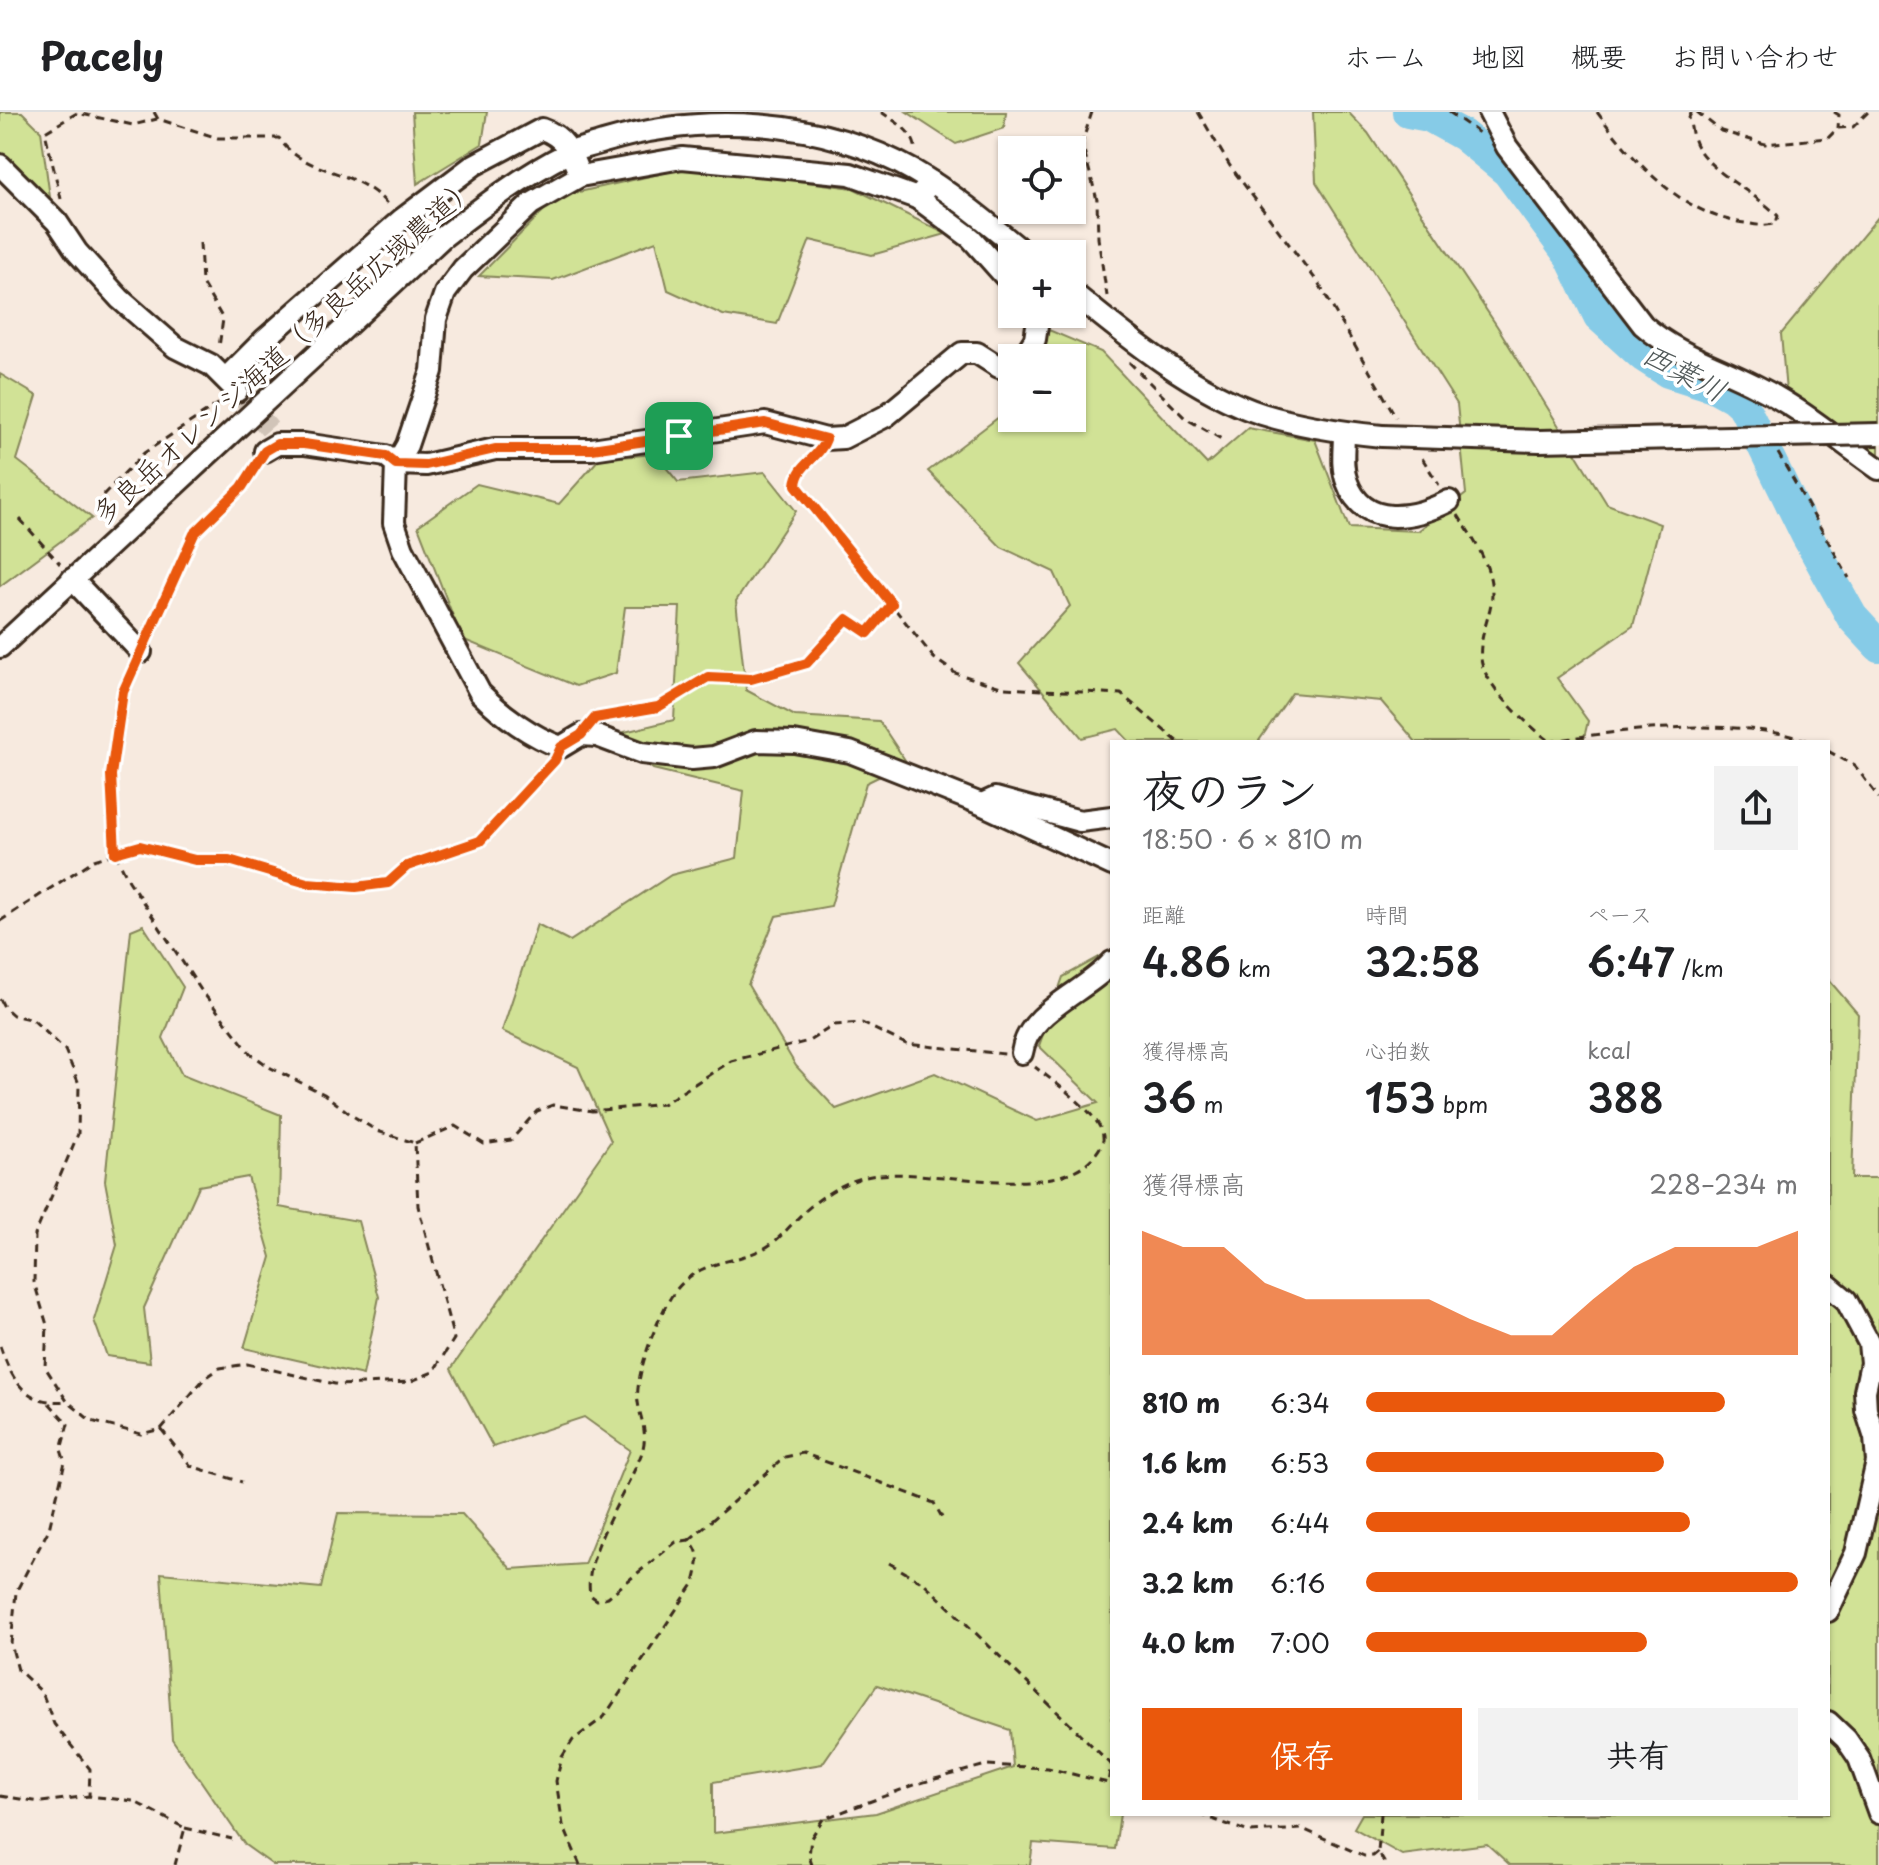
<!DOCTYPE html>
<html lang="ja">
<head>
<meta charset="utf-8">
<style>
	body { margin:0; font-family:"Playpen Sans","Klee One",sans-serif; background:#f2f2f2; color:#202124; height:100vh; display:flex; flex-direction:column; font-size:30px; white-space:nowrap }
	* { box-sizing:border-box; margin:0 }
	p { font-size:26px; color:#757577 }
	.icon { flex:none; width:44px; height:44px; fill:none; stroke:currentColor; stroke-width:2; stroke-linecap:round; stroke-linejoin:round }
	.map { position:relative; flex:1; overflow:hidden }
	.sheet { position:absolute; left:1110px; top:628px; width:720px; height:1076px; display:flex; flex-direction:column; background:#fff; border-radius:0px; box-shadow:0 2px 6px #0004 }
	.sheet>* { flex:none }
	.buttons { position:absolute; left:998px; top:24px; display:grid; gap:16px }
	.buttons a { display:grid; place-items:center; width:88px; height:88px; border-radius:0px; background:#fff; box-shadow:0 2px 6px #0004; font-size:40px }
	.pin { position:absolute; display:grid; place-items:center; width:68px; height:68px; color:#fff; margin:-34px; border-radius:16px; box-shadow:0 4px 12px #0006 }
	.round { display:grid; place-items:center; flex:none; width:84px; height:84px; border-radius:0px; background:#f2f2f2 }
	.head { display:flex; align-items:center; justify-content:space-between; height:136px; padding:0 32px }
	h1 { font-size:44px; font-weight:600; line-height:60px }
	.figures { display:grid; grid-template-columns:repeat(3,1fr); gap:12px; height:136px; padding:8px 32px }
	.figures div { display:grid; align-content:center }
	.figures b { font-size:40px; font-weight:600 }
	.figures small { font-size:22px; font-weight:400 }
	.figures p { font-size:22px }
	.chart { height:224px; padding:16px 32px }
	.chart p { display:flex; justify-content:space-between }
	.chart svg { width:100%; height:144px; margin-top:8px; fill:#ea580c; opacity:.7 }
	.action { display:flex; gap:16px; margin-top:auto; padding:16px 32px }
	.action a { flex:1; height:92px; border-radius:0px; background:#ea580c; color:#fff; font-size:32px; font-weight:600; line-height:92px; text-align:center }
	.action a+a { background:#f2f2f2; color:#202124 }
	ul { padding:0 32px; list-style:none; font-size:26px }
	li { display:grid; grid-template-columns:128px 96px 1fr; align-items:center; height:60px }
	li i { height:20px; border-radius:10px; background:#ea580c }
	header { display:flex; align-items:center; gap:48px; box-sizing:border-box; height:112px; padding:0 40px; background:#fff; border-bottom:2px solid #e0e0e0 }
	header strong { font-size:38px }
	nav { display:flex; gap:44px; margin-inline-start:auto; font-size:28px }
	.map>svg:first-child { display:block }
	.green { fill:#d1e296; stroke:#86865a; stroke-width:2; fill-rule:evenodd }
	.lines { fill:none; stroke-linecap:round; stroke-linejoin:round }
	.river { stroke:#86cbe7; stroke-width:32 }
	.minor-tunnel { stroke:#d1c4b8; stroke-width:20; stroke-dasharray:20 10; stroke-linecap:butt }
	.minor-casing { stroke:#3b2a1e; stroke-width:26 }
	.path { stroke:#3b2a1e; stroke-width:3; stroke-dasharray:8 6; stroke-linecap:butt }
	.minor { stroke:#fff; stroke-width:20 }
	.minor-bridge-casing { stroke:#3b2a1e; stroke-width:26; stroke-linecap:butt }
	.minor-bridge { stroke:#fff; stroke-width:20 }
	.route-casing { stroke:#fff; stroke-width:16 }
	.route { stroke:#ea580c; stroke-width:10 }
	.labels { text-anchor:middle; stroke-width:7; stroke-linejoin:round; paint-order:stroke }
	.street-label { font-size:28px; fill:#3b2a1e; stroke:#fff }
	.water-label { font-size:30px; font-style:italic; fill:#525a5a; stroke:#fff }
</style>
</head>
<body>
<header>
<strong>Pacely</strong>
<nav><a>ホーム</a><a>地図</a><a>概要</a><a>お問い合わせ</a></nav>
</header>
<div class="map">
<svg width="1879" height="1753" viewBox="0 0 1879 1753">
	<rect width="100%" height="100%" fill="#f7eadf"/>
	<filter id="ink" filterUnits="userSpaceOnUse"><feTurbulence type="fractalNoise" baseFrequency=".0125" numOctaves="2"/><feDisplacementMap in="SourceGraphic" scale="16" xChannelSelector="R" yChannelSelector="G"/><feConvolveMatrix kernelMatrix="1 2 1 2 8 2 1 2 1" color-interpolation-filters="sRGB"/></filter>
	<g filter="url(#ink)">
		<g class="green">
			<polygon points="0,0 22,0 41,19 52,100 0,44"/>
			<polygon points="412,0 487,0 482,32 417,72"/>
			<polygon points="907,0 1006,0 1004,16 956,32"/>
			<polygon points="1313,0 1348,0 1368,21 1497,214 1607,392 1660,412 1633,514 1557,566 1588,609 1583,630 1416,630 1381,589 1292,581 1258,630 1130,630 1118,617 1082,626 1019,551 1070,494 1054,460 1001,435 928,359 1012,295 1012,306 1072,306 1072,246 1039,246 1049,218 1101,240 1207,352 1248,316 1315,328 1349,416 1418,419 1466,382 1457,292 1316,70"/>
			<polygon points="690,55 853,76 946,122 872,143 810,128 777,212 723,203 668,178 656,129 553,168 479,164 557,85"/>
			<polygon points="1879,104 1879,342 1786,280 1781,222"/>
			<polygon points="0,262 37,284 17,348 92,406 0,474"/>
			<path d="M655,342l23,28 87,-10 31,39 -60,90 10,89 49,26 84,5 28,42 -41,20 -35,123 -55,10 -28,69 48,81 40,43 99,-36 102,48 61,-18 -59,-57 24,-69 49,-27v864h8l-5,35 -82,-6 -3,22h-757l-28,-20 -73,-106 -11,-166 160,15 17,-75 124,1 49,55 73,-5 46,-114 -46,-33 -91,30 -42,-78 160,-228 -33,-74 -76,-36 35,-107 33,17 101,-66 66,-17 7,-67 -91,-22 -41,-34 62,-15 6,-113h-55l-9,66 -40,13 -114,-47 -44,-113 59,-42 82,20 40,-45zM877,1573l133,45 3,37 -137,46 -163,20v-51l109,-18z"/>
			<polygon points="143,813 183,875 163,926 182,963 281,1003 279,1095 358,1109 379,1185 363,1263 244,1236 271,1145 248,1065 199,1074 144,1196 150,1250 107,1244 94,1208 117,1133 105,1069 131,818"/>
			<polygon points="1828,867 1858,902 1852,1066 1879,1066 1879,1753 1510,1753 1487,1732 1402,1743 1354,1716 1362,1702 1828,1702"/>
		</g>
		<g class="lines">
			<polyline class="river" points="1408,0 1429,4 1463,23 1508,60 1570,144 1599,204 1643,244 1668,260 1713,274 1733,285 1744,295 1806,422 1852,505 1879,534"/>
			<polyline class="minor-tunnel" points="237,279 273,321"/>
			<defs>
				<g id="minor">
					<path d="M1489,0l18,35 136,178c33,29 74,41 113,61 45,22 83,55 123,83"/>
					<polyline points="0,53 57,110 77,140 120,187 175,235 211,253 237,279"/>
					<polyline points="580,64 682,46 850,62 917,86 932,70"/>
					<polyline points="917,86 971,126 1012,172"/>
					<path d="M1072,180c55,45 122,100 190,122 39,12 79,18 120,22"/>
					<polyline points="1023,246 1035,227 1038,207 1035,202"/>
					<path d="M226,266l39,-39 136,-119 73,-55 68,-36c24,8 29,24 38,47l-49,28 -68,65 -18,24 -9,26 -4,52 -25,74 -11,19 -2,59 9,26 77,144c22,22 52,44 81,54l20,-12 16,1 45,17 50,6 22,-2 42,-16 38,1 56,10 131,52 131,61"/>
					<path d="M1344,321c0,16 -3,34 3,49 17,48 68,36 102,19"/>
					<polyline points="265,339 277,332 304,332 386,344 396,352 426,353 495,337 592,337 765,311 826,327 843,326 886,304 962,241 977,241 999,255 1012,254"/>
					<polyline points="72,467 141,540"/>
					<path d="M0,535l443,-410c40,-31 79,-61 125,-84 11,-5 24,-7 35,-11 100,-30 218,-24 311,29 40,23 76,54 112,83"/>
					<polyline points="984,691 995,686 1080,709 1112,705"/>
					<path d="M1022,941c6,-43 65,-61 90,-91"/>
					<polyline points="1828,1173 1846,1188 1869,1231 1871,1251 1865,1279 1866,1298 1875,1326 1877,1350 1856,1441 1828,1499"/>
					<polyline points="1828,1610 1846,1627 1859,1646 1879,1701"/>
				</g>
			</defs>
			<use href="#minor" class="minor-casing"/>
			<g class="path">
				<path d="M154,0l4,7 60,19h61c25,38 76,28 109,67"/>
				<path d="M881,0c15,10 34,20 35,40"/>
				<polyline points="1092,0 1082,31 1097,88 1098,126 1107,184"/>
				<polyline points="1198,0 1230,54 1319,172 1396,305"/>
				<polyline points="1449,0 1479,21"/>
				<path d="M1597,0c36,49 84,103 148,111 11,2 20,4 31,0l2,-7c-22,-23 -64,-41 -81,-69 -5,-8 -6,-21 -8,-30l3,-5"/>
				<polyline points="1697,0 1721,19 1765,32 1828,26 1838,16 1853,15 1868,0"/>
				<polyline points="1834,0 1839,3 1838,16"/>
				<polyline points="61,87 45,20 77,1 133,13 157,7"/>
				<polyline points="200,131 202,171 223,207 219,235"/>
				<polyline points="1129,250 1185,306 1225,329"/>
				<polyline points="1778,341 1849,466"/>
				<path d="M816,344c-12,9 -18,13 -20,29l138,173 21,15 49,15 117,6 57,48"/>
				<polyline points="1422,346 1439,373"/>
				<polyline points="103,383 144,341 221,290"/>
				<path d="M1458,403c15,24 33,48 34,78 0,21 -14,44 -11,66 3,27 49,68 70,83"/>
				<polyline points="20,407 60,452"/>
				<polyline points="149,523 194,422 242,375 256,353"/>
				<polyline points="601,605 658,595 708,565 751,567 807,551 847,507 868,521 892,492"/>
				<path d="M1550,630c73,-14 193,-25 262,0"/>
				<polyline points="1828,639 1855,654 1879,686"/>
				<polyline points="0,809 94,748 140,734 195,748 229,748 307,771 356,775 388,771 407,754 480,729 553,650"/>
				<polyline points="0,887 4,895 13,903 33,908 65,938 79,972 78,1022 35,1123 34,1170 47,1213 45,1255 67,1289 91,1309 141,1322 161,1317 204,1267 220,1256 247,1252 339,1273 409,1270 433,1260 454,1227 418,1094 415,1031 377,1019 353,1004 324,982 271,956 250,941 201,878 129,769 115,741 111,663 123,580 134,556"/>
				<polyline points="415,1031 455,1014 484,1032 511,1028 537,999 553,993 592,999 663,992 731,949 809,929 834,913 862,911 906,932 1005,942"/>
				<path d="M0,1234c12,34 25,60 67,55"/>
				<polyline points="49,1291 68,1312 61,1338 65,1350 49,1417 16,1480 11,1532 18,1558 42,1580 54,1612 90,1657 89,1684"/>
				<polyline points="161,1317 191,1354 242,1370"/>
				<polyline points="689,1428 785,1345 803,1341 934,1391 944,1409"/>
				<polyline points="889,1451 925,1472 1111,1652 1108,1671"/>
				<polyline points="0,1684 41,1690 89,1684 133,1689 185,1716 175,1753"/>
				<polyline points="1198,1702 1249,1720 1303,1717 1364,1744 1373,1744 1378,1740"/>
				<polyline points="1381,1702 1378,1740 1384,1750 1383,1753"/>
				<polyline points="185,1716 232,1727"/>
				<path d="M580,1753l-17,-40 -7,-44 6,-24 11,-17 31,-23 90,-134c4,-17 9,-30 -5,-43l-13,2 -68,55 -11,3 -7,-5c-7,-41 36,-101 51,-140 8,-23 0,-32 -3,-53 -4,-25 20,-87 35,-108 25,-35 57,-29 90,-45 17,-9 26,-23 40,-36 18,-17 43,-33 68,-37 59,-10 181,29 223,-20 3,-4 8,-10 9,-16 3,-23 -52,-60 -68,-73"/>
				<polyline points="812,1753 809,1744 811,1726 823,1707 917,1672 986,1653 1048,1656 1112,1672"/>
			</g>
			<use href="#minor" class="minor"/>
			<defs>
				<polyline id="minor-bridge" points="1382,324 1539,329 1879,322"/>
			</defs>
			<use href="#minor-bridge" class="minor-bridge-casing"/>
			<use href="#minor-bridge" class="minor-bridge"/>
		</g>
	</g>
	<g class="lines" filter="url(#ink)">
		<defs>
			<path id="route" d="M765,311l61,16c-7,20 -28,24 -30,46l96,119 -24,29 -21,-14 -40,44 -56,16 -43,-2 -50,30 -63,11 -14,17 -20,12 -6,13 -75,81 -73,25 -19,17 -32,4 -49,-4 -78,-23h-34l-55,-14 -25,7 -4,-78 12,-83 71,-158 48,-47 23,-36 12,-7h27l82,12 10,8 30,1 69,-16h97z"/>
		</defs>
		<use href="#route" class="route-casing"/>
		<use href="#route" class="route"/>
	</g>
	<g class="labels">
		<g class="street-label">
			<text transform="translate(284 238) rotate(-42)" y="10">多良岳オレンジ海道（多良岳広域農道）</text>
		</g>
		<g class="water-label">
			<text transform="translate(1684 261) rotate(28)" y="10">西葉川</text>
		</g>
	</g>
</svg>
<div class="buttons">
<a><svg class="icon" aria-label="locate" viewBox="0 0 24 24"><circle cx="12" cy="12" r="6"/><path d="M12 2v4M12 18v4M2 12h4M18 12h4"/></svg></a>
<a>+</a>
<a>−</a>
</div>
<div class="pin" style="left:679px;top:324px;background:#1e9e55"><svg class="icon" aria-label="arrive" viewBox="0 0 24 24"><path d="M6 21V4h12l-3 4 3 4H6"/></svg></div>
<section class="sheet">
<div class="head"><div><h1>夜のラン</h1><p>18:50 · 6 × 810 m</p></div><a class="round"><svg class="icon" aria-label="share" viewBox="0 0 24 24"><path d="M12 15V3M7 8l5-5 5 5M5 13v7h14v-7"/></svg></a></div>
<div class="figures">
<div><p>距離</p><b>4.86<small> km</small></b></div>
<div><p>時間</p><b>32:58</b></div>
<div><p>ペース</p><b>6:47<small> /km</small></b></div>
</div>
<div class="figures">
<div><p>獲得標高</p><b>36<small> m</small></b></div>
<div><p>心拍数</p><b>153<small> bpm</small></b></div>
<div><p>kcal</p><b>388</b></div>
</div>
<div class="chart"><p><span>獲得標高</span>228–234 m</p>
<svg viewBox="0 0 160 44" preserveAspectRatio="none"><path d="M0 44V6L10 11L20 11L30 22L40 27L50 27L60 27L70 27L80 33L90 38L100 38L110 27L120 17L130 11L140 11L150 11L160 6V44z"/></svg>
</div>
<ul>
<li><b>810 m</b>6:34<i style="width:83%"></i></li>
<li><b>1.6 km</b>6:53<i style="width:69%"></i></li>
<li><b>2.4 km</b>6:44<i style="width:75%"></i></li>
<li><b>3.2 km</b>6:16<i style="width:100%"></i></li>
<li><b>4.0 km</b>7:00<i style="width:65%"></i></li>
</ul>
<div class="action"><a>保存</a><a>共有</a></div>
</section>
</div>
</body>
</html>
